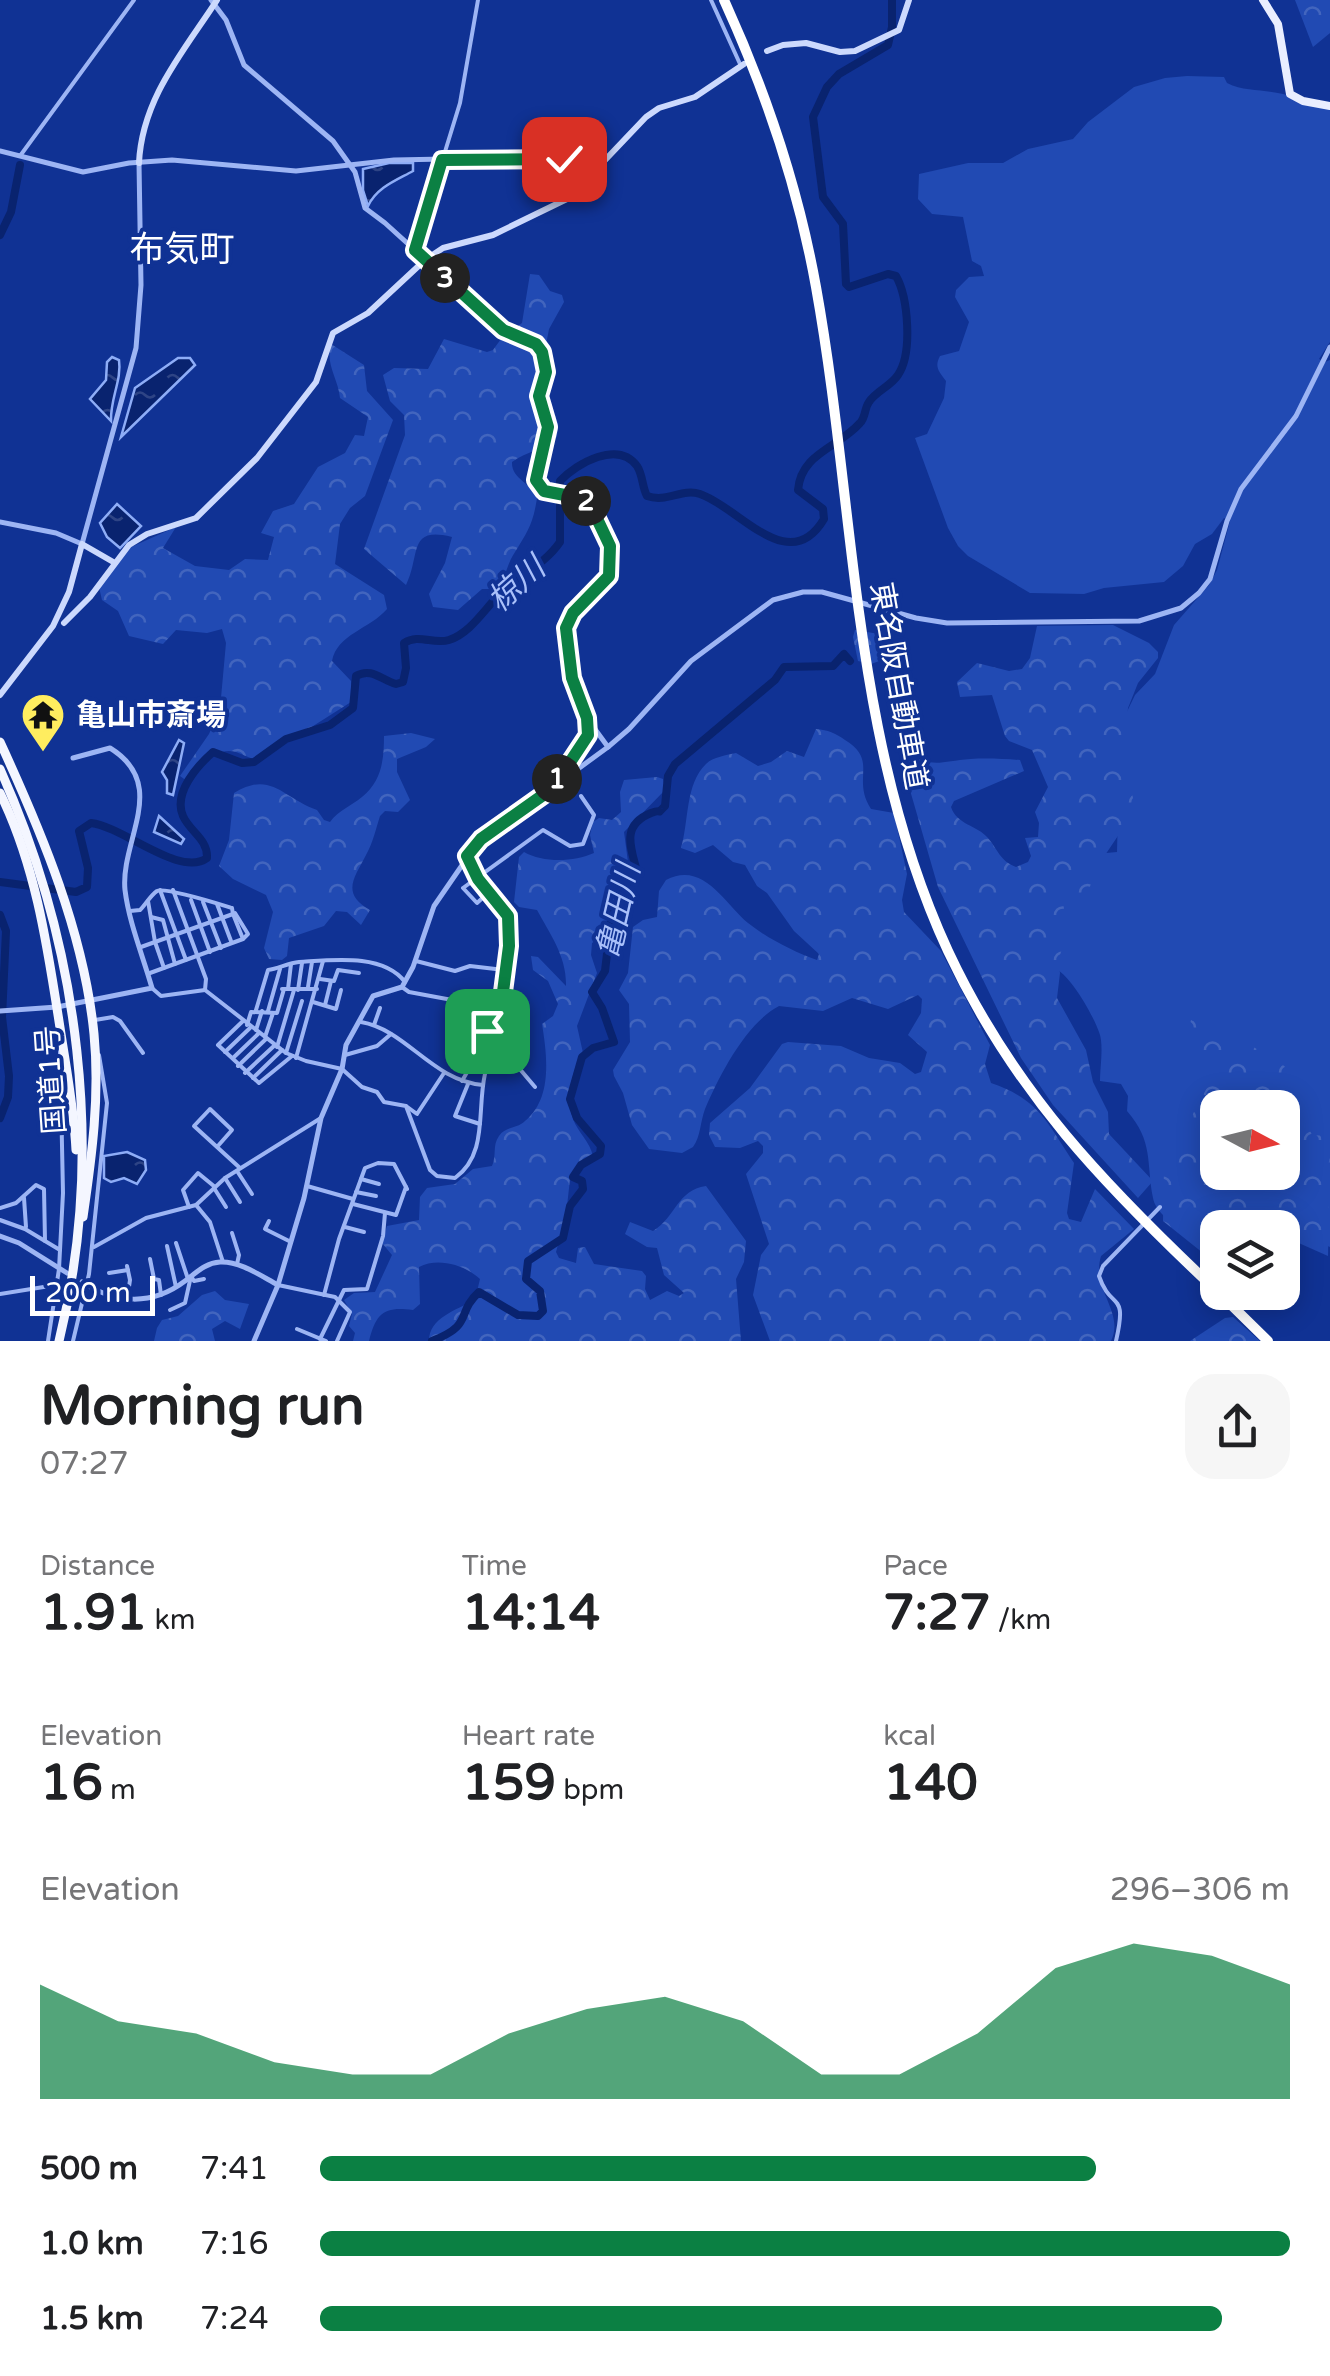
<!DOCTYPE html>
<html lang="en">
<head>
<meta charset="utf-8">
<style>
	body { margin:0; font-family:"Varela Round","Noto Sans JP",sans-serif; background:#f6f6f6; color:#202124; height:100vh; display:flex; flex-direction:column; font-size:38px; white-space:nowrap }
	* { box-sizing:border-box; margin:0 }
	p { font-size:32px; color:#757577 }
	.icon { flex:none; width:55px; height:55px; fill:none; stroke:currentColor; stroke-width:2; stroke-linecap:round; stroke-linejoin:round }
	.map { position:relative; height:1341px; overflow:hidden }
	.details { display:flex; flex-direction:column; background:#fff; flex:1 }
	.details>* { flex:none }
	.needle { width:65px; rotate:97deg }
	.fabs { position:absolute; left:1200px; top:1090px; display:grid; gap:20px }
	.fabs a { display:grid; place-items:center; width:100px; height:100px; border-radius:20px; background:#fff; box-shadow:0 5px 25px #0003; font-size:50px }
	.scale { position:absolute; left:30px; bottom:25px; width:125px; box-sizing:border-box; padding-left:10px; border:5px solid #fff; border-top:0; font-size:28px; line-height:35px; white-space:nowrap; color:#fff; -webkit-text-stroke:8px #103294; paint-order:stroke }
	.pin { position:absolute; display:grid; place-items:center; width:85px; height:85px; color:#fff; margin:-42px; border-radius:20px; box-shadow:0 5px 15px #0006 }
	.km { position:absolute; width:50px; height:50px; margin:-25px; border-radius:50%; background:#222; color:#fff; font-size:28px; line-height:50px; text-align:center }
	.round { display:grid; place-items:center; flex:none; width:105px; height:105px; border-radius:30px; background:#f6f6f6 }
	.overview { display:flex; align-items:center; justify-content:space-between; height:170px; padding:0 40px }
	h1 { font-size:55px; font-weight:700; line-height:75px }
	.stats { display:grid; grid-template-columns:repeat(3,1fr); gap:15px; height:170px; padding:10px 40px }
	.stats div { display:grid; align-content:center }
	.stats b { font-size:50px; font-weight:700 }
	.stats small { font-size:28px; font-weight:400 }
	.stats p { font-size:28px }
	.chart { height:280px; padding:20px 40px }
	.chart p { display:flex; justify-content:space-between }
	.chart svg { width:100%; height:180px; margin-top:10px; fill:#0b8043; opacity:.7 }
	ul { padding:0 40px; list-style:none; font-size:32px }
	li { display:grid; grid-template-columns:160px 120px 1fr; align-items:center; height:75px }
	li i { height:25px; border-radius:12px; background:#0b8043 }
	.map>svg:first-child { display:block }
	.green { fill:#214ab3; fill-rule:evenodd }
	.forest { fill:url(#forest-crowns); fill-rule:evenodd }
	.water { fill:url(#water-ripples); stroke:#8eadf7; stroke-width:2.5 }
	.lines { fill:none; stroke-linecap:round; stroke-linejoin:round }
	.river { stroke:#09236f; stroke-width:8 }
	.minor { stroke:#9db5f4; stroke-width:4 }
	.tertiary { stroke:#9db5f4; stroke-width:5 }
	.secondary { stroke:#ccd9fd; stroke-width:6 }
	.primary { stroke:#e9eeff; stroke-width:8 }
	.trunk { stroke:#f4f6ff; stroke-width:9 }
	.motorway { stroke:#fff; stroke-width:10 }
	.route-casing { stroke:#fff; stroke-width:20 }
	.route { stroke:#0b8043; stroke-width:12 }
	.labels { text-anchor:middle; stroke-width:8; stroke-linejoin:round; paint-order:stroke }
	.street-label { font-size:30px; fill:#fff; stroke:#103294 }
	.poi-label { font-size:30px; font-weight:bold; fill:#fff; stroke:#103294; text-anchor:start }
	.water-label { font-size:32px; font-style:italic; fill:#a9c0fa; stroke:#103294 }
	.quarter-label { font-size:35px; fill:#fff; stroke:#103294 }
</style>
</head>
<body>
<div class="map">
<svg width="1330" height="1341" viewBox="0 0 1330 1341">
	<defs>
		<pattern id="forest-crowns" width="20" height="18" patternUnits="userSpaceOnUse" patternTransform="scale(2.5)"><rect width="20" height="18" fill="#214ab3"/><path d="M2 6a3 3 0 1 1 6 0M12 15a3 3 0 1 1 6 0" fill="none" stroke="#4265be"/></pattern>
		<pattern id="water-ripples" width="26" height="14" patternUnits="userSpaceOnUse" patternTransform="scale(2.5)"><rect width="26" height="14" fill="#09236f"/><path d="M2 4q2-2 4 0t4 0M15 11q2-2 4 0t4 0" fill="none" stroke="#2e4485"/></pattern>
	</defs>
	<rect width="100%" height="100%" fill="#103294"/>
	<path class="green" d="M1187,76l37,1 3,6c18,9 36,6 56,11 15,3 31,10 47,14v234l-11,17 6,3 5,-2v887l-48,-19h-64l-34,6c-9,-9 -29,-22 -31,-36 -7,-35 1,-56 -26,-87l1,-15 -7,-12 -21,-3c0,-14 4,-37 -1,-49 -6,-17 -30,-60 -46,-64l8,-64 45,-51 11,-1 3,-126 15,-31 20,-21 19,-49 35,-40 8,-15 13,-49 -6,-3 -12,16 -17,10 -12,22 -19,16 -60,6 -20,6 -54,-1 -62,-37 -10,-10 -10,-18 -33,-90 12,-4 17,-36 2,-17c-7,-9 -12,-14 -6,-25l19,-5 10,-29 -14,-25 1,-7 13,-13 15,-1 -3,-10 -9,-5 -9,-44 -31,-3 -14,-15 1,-25 49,-11h35l25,-14 45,-10 15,-17 46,-35 31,-9zM1218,1108h64v64h-64z"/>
	<g class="forest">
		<polygon points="1295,0 1330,0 1330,33 1313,47"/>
		<path d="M530,274l9,1 11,16 12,4 2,7 -15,27 -6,31 3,26 12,38 -1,13c-13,13 -30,14 -45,25 -1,17 20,21 25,36 -4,26 -9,33 -22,54 -10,15 -6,22 -21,37h-12l-24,21 -25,-3 -4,-13 16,-31 7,-26c-45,-11 -31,18 -46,48l-42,-36 41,-114 -1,-20 -14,-14 -7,-26 11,-7 34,1 16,-30 43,13 6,-2 8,-11 21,-16z"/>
		<path d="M331,344l33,21 3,26 26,29 -28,76 -15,12 -10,16 -5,40 49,31 3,14c-17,20 -50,25 -55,52l19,20v21l-90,57c-12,0 -14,-3 -25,-7 -20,-6 -38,15 -49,29l-7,-5 29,-42 11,-25 6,-66 -4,-14 -15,4 -31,-3 -13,14 -34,-8 -11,-25 -16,-11 -3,-13 30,-39 47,-21 -13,21 32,18 34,4 16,-11 23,1 6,-23 -13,-4 12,-22 21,-7 24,-37 27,-14 10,-18 9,1 4,-19 -28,-19c-2,-20 -15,-34 -9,-54z"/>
		<path d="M1113,625l36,18 9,9v6l-20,25 -10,25 -4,45 9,45 -3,20 -33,49 -9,25 -24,13 -1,13 5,13 -10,30 2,12 -3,25 29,52 7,32 15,30 1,22 44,47 -15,17 -85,-93 -32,-47 -83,-171 -37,-128 3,-9c29,20 35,11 67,9 16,-1 33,0 49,1l4,11 -70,30 -3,6c6,18 26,18 37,31 10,12 12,23 28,29l12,-5 3,-6 -6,-18 13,-1 1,-14 -4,-11 13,-25 -16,-37 -23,-9 -4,-5 -13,-41 -32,2 -3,-15 20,-19 32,8 13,-2 8,-11 7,-32z"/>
		<polygon points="855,630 885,635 888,648 882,660 871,664 858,661 853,637"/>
		<path d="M816,729c12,1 19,4 29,11 34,21 6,38 26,69l23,4 13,61 -5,26 2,12 37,39 49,94 -5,19 6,19c48,16 57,41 83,80l-7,50 2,6 12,3 14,-33 39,40 -33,27c-10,34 24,56 10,85h-341l-17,-46 8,-40 8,-11 -23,-70 17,-21v-7l-5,-5 -18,7 -25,-1 -6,-12 1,-12 40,-35 32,-44 6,-2 53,4 28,12 31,5 15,11 6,-2 6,-20 -19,-17 13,-22 1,-14 -4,-4 -30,14 -36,-11 -29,13 -44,-5c-33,17 -60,70 -74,103 -5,13 -4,27 -12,38l-11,6 -33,-4 -17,-24 -9,-32 -9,-17 -1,-6 17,-28 -1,-38 -10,-14 9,-17 5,-46 10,-7 14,-3 2,-26 7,-11c37,-20 59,24 82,43 20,16 46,29 69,37l2,-6 -25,-23 -27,-38 -10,-7 -12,-21 -12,-3 -20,-17 -18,8 -14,-5c8,-26 4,-64 25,-84 7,-7 21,-9 30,-11l22,13 13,-4 16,-11 17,6z"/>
		<path d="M411,733l24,6 -9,8 -29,12v13l13,28 -12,12 -13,-1 -5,5c-4,12 -7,27 -14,39 -11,22 -26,38 4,55l-9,15 -14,-13 -11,-1 -12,15 -35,12 -2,18 -5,4 -13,-1 -5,-11 9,-36 -7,-17 -33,-16 -14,-13 10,-26 5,-47c37,-23 49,5 83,17l7,10 6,2c9,-12 21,-16 32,-25 20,-16 22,-38 22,-61z"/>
		<path d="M657,777l6,2 2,11 -41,42 5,38 -20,42 -2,20 -15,11 -1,12 6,18 -20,53 6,27c-12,18 -17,46 -10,66 5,14 17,22 20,38l-23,22 -4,36 -10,37 3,6 17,5 2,-15 7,-1 9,17 48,7 4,5 -1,13 5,11 17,-9 12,5 5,-3 -20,-18 -7,-27 -10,-1 -22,-13 5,-12 23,9c23,-14 24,-41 53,-45l40,55 -2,21 -8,17 5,62h-312c0,-23 27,-31 46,-41l5,-21c-15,-14 -42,-22 -61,-12l1,37 -7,6c-29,-4 -37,3 -44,31h-16l2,-8 -6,-7 3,-12 -8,-14 10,-7 21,-1 17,-37 -10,-12 5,-17 32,-6 1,-23 7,-9 28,-4 18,-15 19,-3c5,-11 0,-20 7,-30 7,-10 18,-7 26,-15 28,-23 22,-66 17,-97l11,-8 5,-12 -10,-23 -15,-11 -2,-14 7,1 28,29c1,-29 -16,-52 -29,-76l-18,-3 -5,-5 5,-45 5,-5c19,11 50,10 70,1l-4,-18 3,-13 6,-4 13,2 9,-8 -1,-20 4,-12z"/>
		<path d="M1191,1020l80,35 32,27 -6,20 15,33 15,1 3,10 -2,110 -45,-20 -1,-8h-64l-1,25 -4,8 -50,-40 1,-53 53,-99 -34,-15zM1218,1108h64v64h-64z"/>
		<polygon points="215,1291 225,1300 249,1304 240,1329 225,1321 212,1329 215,1341 154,1341 157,1328 162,1320 178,1316 202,1295"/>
		<polygon points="1233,1317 1260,1341 1190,1341 1225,1318"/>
	</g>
	<g class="water">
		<path d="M389,163h24v8c-16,9 -36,16 -45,35l-5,-16v-21z"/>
		<path d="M112,357l7,3c3,20 -9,39 -8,61l-21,-22 16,-19 1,-18z"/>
		<polygon points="178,358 190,358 195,365 121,437 135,388"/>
		<polygon points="117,504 141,526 120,548 107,537 100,523"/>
		<polygon points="179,740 184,743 173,795 167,793 167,780 162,772"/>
		<polygon points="159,816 184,839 181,844 154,832"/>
		<polygon points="127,1152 145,1160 146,1170 137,1184 124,1178 111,1182 104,1178 104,1156"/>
	</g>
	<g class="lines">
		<g class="river">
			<polyline points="0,235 11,212 20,165"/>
			<path d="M0,882l76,10 11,-5 1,-19 -9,-37 12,-8c33,4 89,55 116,35 1,-19 -17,-26 -24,-42 -10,-23 14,-50 30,-64l29,11 12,-1 32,-23 44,-14 23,-17 3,-32c15,-9 26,4 40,8l7,-2 3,-14 -2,-25c15,-10 29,2 45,-3 22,-7 36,-32 52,-47 19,-18 44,-29 59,-51v-61c17,-18 58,-41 77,-15 6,9 5,21 10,30 20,7 35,-8 53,-2 39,13 89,84 124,25l-1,-10 -25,-19c3,-37 40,-42 62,-67 6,-6 4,-14 9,-21 7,-11 22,-16 29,-27 15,-22 10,-78 -2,-99l-8,-2 -39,13 -3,-3 -3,-60 -20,-27 -10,-80 14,-30 12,-13 49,-29 4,-18v-27"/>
			<polyline points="0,915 6,931 2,1017 9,1076 8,1097 0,1118"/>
			<path d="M432,1341c43,-17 23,-27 47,-49l39,23 20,1 5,-5 -3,-20 -14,-12 2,-18 35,-23 7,-32 13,-17 -1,-8 -9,-4 8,-12 19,-11 1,-8 -24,-28 -7,-19 12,-42 11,-9 21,-6 -12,-34 -10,-16 13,-21 7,-60 24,-43c-6,-23 -14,-43 15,-55 15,-6 3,4 14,-7l3,-30 7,-12 100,-84 9,-13 49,-1 11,-12 6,7"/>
		</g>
		<g class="minor">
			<polyline points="711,0 740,64"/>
			<polyline points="20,156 134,0"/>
			<polyline points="415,249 460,103 478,0"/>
			<polyline points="555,783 586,739 587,718"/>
			<path d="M469,859c5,10 8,20 15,28 6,9 21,20 24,31 7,18 -8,101 -21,113"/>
			<polyline points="160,890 186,960"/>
			<path d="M173,890l33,89 -1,11 81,63 20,8 36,8 20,18 15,5 7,10 22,4 24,64 7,6 18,2c43,-31 11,-95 44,-133"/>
			<polyline points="488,893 477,903 463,888 543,830 570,846 583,844 594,815 581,796"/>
			<polyline points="191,900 210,952"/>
			<polyline points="148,901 155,942 164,968"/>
			<polyline points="203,902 221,948"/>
			<polyline points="217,904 231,941"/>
			<path d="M130,911l10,-1c5,-5 11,-15 17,-19 8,-4 62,13 75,17l1,6"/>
			<polyline points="235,913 248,934 243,939"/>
			<polyline points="151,917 163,920 175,964"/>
			<polyline points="141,947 233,914 243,939 150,973"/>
			<polyline points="416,961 455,971 470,966 504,970"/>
			<polyline points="320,979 334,981 338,970 359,973"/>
			<polyline points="308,987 312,962"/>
			<polyline points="402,987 409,992 463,1002 535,1087"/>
			<polyline points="153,989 161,996 205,990"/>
			<polyline points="282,989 317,989"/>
			<polyline points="288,989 291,964"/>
			<polyline points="298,990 302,963"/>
			<polyline points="313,1002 336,1009 341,990"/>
			<polyline points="325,1005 331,981"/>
			<path d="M256,1010l12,-40c10,-1 20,-7 31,-8 33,-2 84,-9 106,20"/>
			<polyline points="268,1011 280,969"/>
			<polyline points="95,1020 113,1017 120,1021 143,1053"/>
			<polyline points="243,1021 218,1045 259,1083 292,1056"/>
			<path d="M361,1022c46,8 70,58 122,63"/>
			<polyline points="247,1025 251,1012 277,1013 284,989"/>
			<polyline points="374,1025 380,1008"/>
			<polyline points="256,1030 262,1011"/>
			<polyline points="265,1037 273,1013"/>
			<polyline points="277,1047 294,990"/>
			<polyline points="225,1052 250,1028"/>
			<polyline points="286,1053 302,1001"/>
			<polyline points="345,1055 377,1046 391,1034"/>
			<polyline points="233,1058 258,1034"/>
			<polyline points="296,1058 323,961"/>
			<polyline points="238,1066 266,1039"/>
			<polyline points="245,1073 275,1045"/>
			<polyline points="253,1078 282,1050"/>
			<polyline points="462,1081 477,1055 494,1039"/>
			<polyline points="468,1084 455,1116 480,1124"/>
			<polyline points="406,1106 417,1114 444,1073"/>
			<polyline points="217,1147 232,1130 210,1109 194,1126 240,1168"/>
			<polyline points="237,1171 252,1194"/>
			<polyline points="225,1178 240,1202"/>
			<polyline points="361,1179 379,1184"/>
			<polyline points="307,1186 353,1199"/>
			<polyline points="214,1188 226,1207"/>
			<polyline points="356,1192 376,1196"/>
			<polyline points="24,1198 26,1227"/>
			<polyline points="353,1204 396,1215 406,1187"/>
			<polyline points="196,1205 210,1222 223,1262"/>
			<polyline points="189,1207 183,1190 198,1173 215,1187"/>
			<polyline points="0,1208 16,1203 36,1185 44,1189 45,1241"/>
			<polyline points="0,1220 25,1229 60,1250"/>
			<polyline points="269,1221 265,1229 291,1242"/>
			<polyline points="345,1227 364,1232"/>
			<polyline points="232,1233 239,1255 237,1264"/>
			<polyline points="176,1243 188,1279"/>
			<polyline points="167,1246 176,1287"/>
			<polyline points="94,1247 146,1218 196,1205 225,1178 321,1118"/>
			<polyline points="150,1259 154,1279 159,1280 161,1295"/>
			<polyline points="109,1273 128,1270"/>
			<polyline points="278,1285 335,1297 350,1312 337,1341"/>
			<polyline points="0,1294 56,1285"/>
			<polyline points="324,1295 339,1239 365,1168 378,1163 394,1164 407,1189"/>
			<polyline points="127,1300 130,1280 127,1266"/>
			<polyline points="170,1310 185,1303 191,1276 194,1281 204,1279"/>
			<polyline points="297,1329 326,1341"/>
			<polyline points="320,1339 344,1290 367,1289 383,1236 385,1213"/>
			<polyline points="48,1341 59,1269 63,1193 60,1051"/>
			<polyline points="73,1341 89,1274 107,1103 99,1055"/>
			<path d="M1116,1341c12,-52 -5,-29 -17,-65l4,-10 57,-59"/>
		</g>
		<g class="tertiary">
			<path d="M211,0l15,20 18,45 89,76 22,31 10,36 20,15 118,107 29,12 10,9 4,21 -7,27 9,28 -12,53c12,20 34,9 50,21 16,11 28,57 23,76l-36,36 -7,15 10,64 13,29 19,26"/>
			<polyline points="0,151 83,172 129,163 172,160 296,171 394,160 496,158 555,157 598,169"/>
			<polyline points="0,522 56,533 82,544 136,348 141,285 139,163"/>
			<path d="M0,1011l57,-4 95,-19c-9,-32 -23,-65 -27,-98 -5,-50 45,-105 -15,-142l-37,10"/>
			<polyline points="0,1236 19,1243 67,1273"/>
			<path d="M82,1282c34,22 70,24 103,-1 11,-8 20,-18 35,-19 20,-1 41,14 58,23"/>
			<polyline points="254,1341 278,1285 304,1198 321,1118 342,1069 346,1045 373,996 402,987 413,967 434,906 478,842 608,747 629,729 691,661 773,600 803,592 822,592 916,618 947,623 1139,621 1181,608 1199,593 1210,579 1227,521 1241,489 1296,416 1330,347"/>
		</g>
		<g class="secondary">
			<polyline points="767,51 783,45 806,43 840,52 855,51 899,30 909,0"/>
			<path d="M139,163c3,-65 45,-112 78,-163"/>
			<polyline points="64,623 90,597 129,545 147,534 196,518 257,458 316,382 333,333 368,313 425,260 443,248 493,235 569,198 646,117 659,108 695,97 744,64"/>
			<polyline points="0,695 53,626 69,592 82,544 115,563"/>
		</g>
		<polyline class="primary" points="1263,0 1278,24 1290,94 1303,101 1330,106"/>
		<g class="trunk">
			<path d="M0,742c42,91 84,191 94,292 6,61 -2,122 -11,183"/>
			<path d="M0,769c79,176 106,383 59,572"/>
			<path d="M0,793c37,75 48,158 61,241 6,39 13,76 15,116"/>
		</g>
		<g class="motorway">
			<path d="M724,0c42,92 74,187 92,287 40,222 35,455 132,664 66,141 158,236 270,341"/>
			<polyline points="1218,1292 1268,1341"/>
		</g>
	</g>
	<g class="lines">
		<defs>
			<polyline id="route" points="487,1031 494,1024 501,1007 509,946 508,916 478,879 467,856 481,839 553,788 588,735 587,718 572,678 566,628 573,613 609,576 610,546 590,504 580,498 544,491 536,480 548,427 539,396 546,372 542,352 536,344 503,330 415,250 442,160 564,159"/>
		</defs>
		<use href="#route" class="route-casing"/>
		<use href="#route" class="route"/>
	</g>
	<defs>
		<symbol id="temple-pin" viewBox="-11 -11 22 30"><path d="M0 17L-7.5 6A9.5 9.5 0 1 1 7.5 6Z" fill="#ffed5f" stroke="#103294"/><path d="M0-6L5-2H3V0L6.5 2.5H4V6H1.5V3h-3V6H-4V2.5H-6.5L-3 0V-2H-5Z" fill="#111"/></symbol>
	</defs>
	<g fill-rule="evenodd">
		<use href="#temple-pin" x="18" y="690" width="50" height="68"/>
	</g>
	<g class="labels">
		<g class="street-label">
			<text transform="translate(899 686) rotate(80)" y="10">東名阪自動車道</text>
			<text transform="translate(51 1080) rotate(-94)" y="10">国道1号</text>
		</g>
		<g class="poi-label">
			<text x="76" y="725">亀山市斎場</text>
		</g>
		<g class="water-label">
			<text transform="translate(516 584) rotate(-42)" y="11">椋川</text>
			<text transform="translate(618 911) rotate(-77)" y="11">亀田川</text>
		</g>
		<g class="quarter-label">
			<text x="182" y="261">布気町</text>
		</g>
	</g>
</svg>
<div class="fabs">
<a><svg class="needle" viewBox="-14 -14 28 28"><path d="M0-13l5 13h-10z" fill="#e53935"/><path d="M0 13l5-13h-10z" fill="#757577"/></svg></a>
<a><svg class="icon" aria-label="layers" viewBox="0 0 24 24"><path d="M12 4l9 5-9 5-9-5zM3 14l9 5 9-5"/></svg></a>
</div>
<div class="scale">200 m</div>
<div class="pin" style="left:487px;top:1031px;background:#1e9e55"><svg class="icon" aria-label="arrive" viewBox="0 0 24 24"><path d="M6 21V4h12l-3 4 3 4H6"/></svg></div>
<div class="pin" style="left:564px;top:159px;background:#d93025"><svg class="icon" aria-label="check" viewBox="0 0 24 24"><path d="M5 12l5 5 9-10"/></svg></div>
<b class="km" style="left:557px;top:779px">1</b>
<b class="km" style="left:586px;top:501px">2</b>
<b class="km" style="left:445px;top:278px">3</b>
</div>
<section class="details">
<div class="overview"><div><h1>Morning run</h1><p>07:27</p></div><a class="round"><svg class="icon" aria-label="share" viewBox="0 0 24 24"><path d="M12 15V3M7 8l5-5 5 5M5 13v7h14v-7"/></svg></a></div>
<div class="stats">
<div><p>Distance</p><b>1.91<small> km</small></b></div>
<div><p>Time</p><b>14:14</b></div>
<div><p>Pace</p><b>7:27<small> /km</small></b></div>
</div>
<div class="stats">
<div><p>Elevation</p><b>16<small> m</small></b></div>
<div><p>Heart rate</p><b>159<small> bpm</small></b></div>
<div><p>kcal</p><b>140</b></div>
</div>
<div class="chart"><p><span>Elevation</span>296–306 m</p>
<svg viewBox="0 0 160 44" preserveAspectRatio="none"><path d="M0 44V16L10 25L20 28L30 35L40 38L50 38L60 28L70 22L80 19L90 25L100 38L110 38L120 28L130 12L140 6L150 9L160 16V44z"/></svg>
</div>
<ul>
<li><b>500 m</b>7:41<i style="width:80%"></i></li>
<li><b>1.0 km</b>7:16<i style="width:100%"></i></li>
<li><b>1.5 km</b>7:24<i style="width:93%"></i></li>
</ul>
</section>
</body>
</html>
